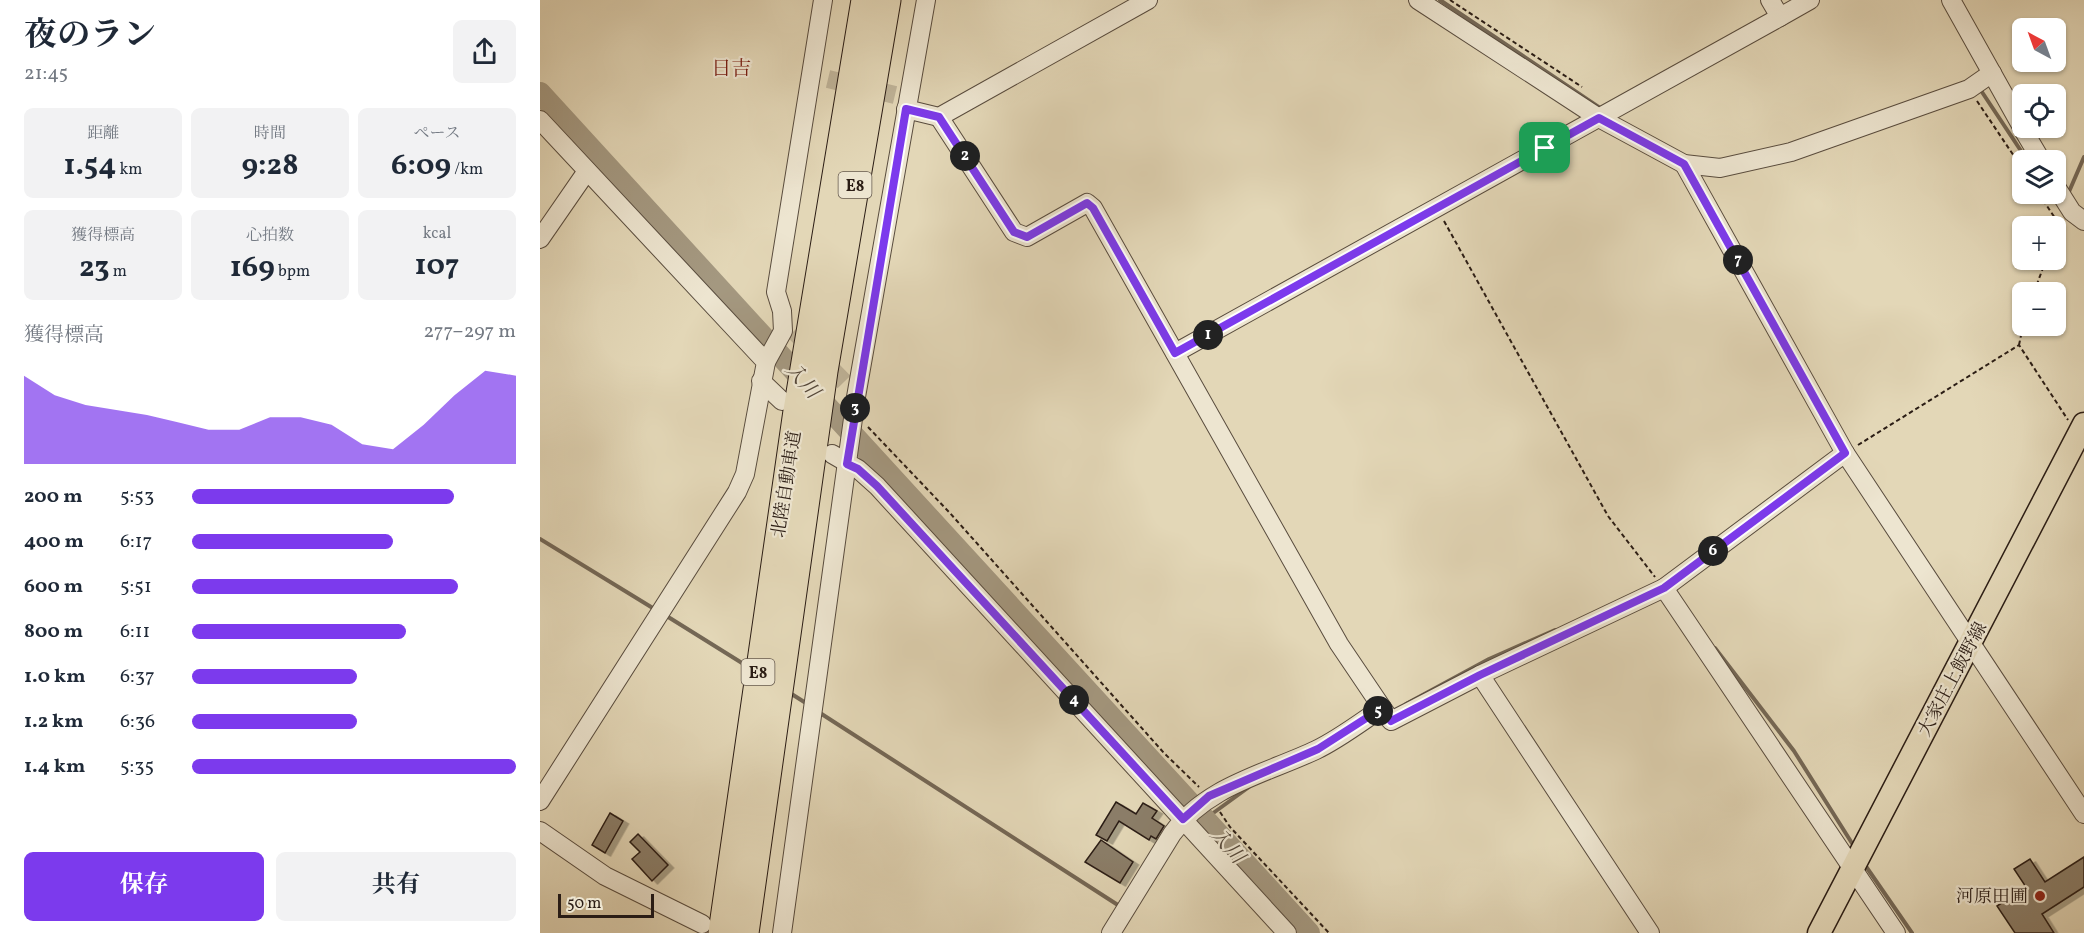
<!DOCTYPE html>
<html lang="ja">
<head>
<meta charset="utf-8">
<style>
	body { margin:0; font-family:Vollkorn,"Noto Serif JP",serif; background:#f2f2f3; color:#1f2937; height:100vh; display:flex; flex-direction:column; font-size:22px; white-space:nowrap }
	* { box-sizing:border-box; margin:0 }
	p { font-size:20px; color:#747a83 }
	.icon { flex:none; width:33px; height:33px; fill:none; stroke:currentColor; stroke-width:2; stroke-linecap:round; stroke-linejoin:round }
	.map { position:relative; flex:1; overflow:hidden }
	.details { display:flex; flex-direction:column; background:#fff; width:540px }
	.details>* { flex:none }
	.needle { width:39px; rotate:319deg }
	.tools { position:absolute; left:1472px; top:18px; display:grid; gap:12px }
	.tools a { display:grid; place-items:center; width:54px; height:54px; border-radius:9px; background:#fff; box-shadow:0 2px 4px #0004; font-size:30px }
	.scale { position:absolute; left:18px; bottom:15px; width:96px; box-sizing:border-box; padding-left:6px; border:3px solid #2b1d15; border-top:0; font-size:16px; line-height:21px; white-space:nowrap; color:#2b1d15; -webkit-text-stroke:4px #ede5d0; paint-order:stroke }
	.pin { position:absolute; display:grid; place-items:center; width:51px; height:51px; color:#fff; margin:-26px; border-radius:12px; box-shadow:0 3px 9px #0006 }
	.km { position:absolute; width:30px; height:30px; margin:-15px; border-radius:50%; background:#222; color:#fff; font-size:16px; line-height:30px; text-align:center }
	.round { display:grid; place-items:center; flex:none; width:63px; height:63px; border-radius:9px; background:#f2f2f3 }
	.headline { display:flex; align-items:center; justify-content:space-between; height:102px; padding:0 24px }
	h1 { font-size:33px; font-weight:700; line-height:45px }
	.stats { display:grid; grid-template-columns:repeat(3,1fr); gap:9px; height:102px; padding:6px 24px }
	.stats div { display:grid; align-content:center; border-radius:9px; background:#f2f2f3; text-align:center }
	.stats b { font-size:30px; font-weight:700 }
	.stats small { font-size:16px; font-weight:400 }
	.stats p { font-size:16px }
	.chart { height:168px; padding:12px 24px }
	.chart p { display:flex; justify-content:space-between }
	.chart svg { width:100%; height:108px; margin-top:6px; fill:#7c3aed; opacity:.7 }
	.cta { display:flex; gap:12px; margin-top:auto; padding:12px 24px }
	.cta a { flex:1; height:69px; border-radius:9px; background:#7c3aed; color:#fff; font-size:24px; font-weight:700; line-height:69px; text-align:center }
	.cta a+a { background:#f2f2f3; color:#1f2937 }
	ul { padding:0 24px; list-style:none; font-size:20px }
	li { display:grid; grid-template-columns:96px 72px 1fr; align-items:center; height:45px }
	li i { height:15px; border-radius:8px; background:#7c3aed }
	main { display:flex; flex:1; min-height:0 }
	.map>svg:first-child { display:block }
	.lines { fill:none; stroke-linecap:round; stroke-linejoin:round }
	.stream { stroke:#746755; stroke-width:4 }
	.river { stroke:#a49880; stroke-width:22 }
	.building { fill:#8b7e69; stroke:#2b1d15; stroke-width:1.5; filter:url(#shadow) }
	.minor-tunnel { stroke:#beb297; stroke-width:18; stroke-dasharray:18 9; stroke-linecap:butt }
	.minor-casing { stroke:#594c3e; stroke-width:20 }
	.major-casing { stroke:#2b1d15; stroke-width:25 }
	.highway-casing { stroke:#2b1d15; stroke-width:29 }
	.path { stroke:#2b1d15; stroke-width:2; stroke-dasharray:4.5 3; stroke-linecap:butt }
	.minor { stroke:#ede5d0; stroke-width:18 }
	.major { stroke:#e3d7b7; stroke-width:22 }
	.highway { stroke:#e3d7b7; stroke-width:27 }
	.route-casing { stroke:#fff; stroke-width:12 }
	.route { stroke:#7c3aed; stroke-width:8 }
	.poi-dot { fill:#8f2418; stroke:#ede5d0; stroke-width:2 }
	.labels { text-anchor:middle; stroke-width:4.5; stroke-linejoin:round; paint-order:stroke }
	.shield { fill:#ede5d0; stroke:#65594d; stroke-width:1.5 }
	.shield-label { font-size:16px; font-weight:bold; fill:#2b1d15 }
	.street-label { font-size:18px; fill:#2b1d15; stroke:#ede5d0 }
	.poi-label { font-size:18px; fill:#2b1d15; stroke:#ede5d0; text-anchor:end }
	.neighbourhood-label { font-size:20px; fill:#7a1f14; stroke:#ede5d0 }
	.water-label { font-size:20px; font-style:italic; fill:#55483a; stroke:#ede5d0 }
</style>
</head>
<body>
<main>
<section class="details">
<div class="headline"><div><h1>夜のラン</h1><p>21:45</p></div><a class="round"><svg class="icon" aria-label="share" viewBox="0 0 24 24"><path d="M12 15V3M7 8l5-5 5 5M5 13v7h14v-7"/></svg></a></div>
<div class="stats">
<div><p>距離</p><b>1.54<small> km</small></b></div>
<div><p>時間</p><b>9:28</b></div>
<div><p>ペース</p><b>6:09<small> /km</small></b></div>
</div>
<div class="stats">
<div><p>獲得標高</p><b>23<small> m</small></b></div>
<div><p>心拍数</p><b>169<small> bpm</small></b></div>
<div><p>kcal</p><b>107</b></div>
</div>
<div class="chart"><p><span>獲得標高</span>277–297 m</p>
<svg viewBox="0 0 160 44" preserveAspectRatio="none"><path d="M0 44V8L10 16L20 20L30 22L40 24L50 27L60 30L70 30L80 25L90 25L100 28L110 36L120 38L130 28L140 16L150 6L160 8V44z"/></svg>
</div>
<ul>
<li><b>200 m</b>5:53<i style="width:81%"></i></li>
<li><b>400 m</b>6:17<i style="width:62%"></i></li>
<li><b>600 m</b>5:51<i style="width:82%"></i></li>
<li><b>800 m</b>6:11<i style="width:66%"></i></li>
<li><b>1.0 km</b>6:37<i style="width:51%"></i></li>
<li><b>1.2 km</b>6:36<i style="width:51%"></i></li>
<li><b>1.4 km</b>5:35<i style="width:100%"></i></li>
</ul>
<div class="cta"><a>保存</a><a>共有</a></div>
</section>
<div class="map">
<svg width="1544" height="933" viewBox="0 0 1544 933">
	<defs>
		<filter id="shadow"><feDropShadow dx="5.5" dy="3" stdDeviation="0" flood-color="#0004"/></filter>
	</defs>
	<rect width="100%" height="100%" fill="#e3d7b7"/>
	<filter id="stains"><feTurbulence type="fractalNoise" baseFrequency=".00333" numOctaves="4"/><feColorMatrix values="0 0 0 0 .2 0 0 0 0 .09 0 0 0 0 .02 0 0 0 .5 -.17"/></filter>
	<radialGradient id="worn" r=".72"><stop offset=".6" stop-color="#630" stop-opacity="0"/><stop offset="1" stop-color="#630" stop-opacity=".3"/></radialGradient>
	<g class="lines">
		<g class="stream">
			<polyline points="900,0 1063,110"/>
			<polyline points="1440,89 1487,160"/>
			<polyline points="1528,194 1544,157"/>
			<polyline points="0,539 116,610"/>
			<polyline points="125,615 210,668"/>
			<polyline points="1175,648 1254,751 1315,848"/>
			<polyline points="250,693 269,705"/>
			<polyline points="866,704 949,659 1015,630"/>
			<polyline points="277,711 581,907"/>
			<polyline points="665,819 709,787"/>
			<polyline points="1325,865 1372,933"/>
		</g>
		<polyline class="river" points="0,93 769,933"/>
	</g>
	<g class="building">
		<polygon points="576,802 596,814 603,803 617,811 612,818 624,826 616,839 611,836 609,840 579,821 567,841 556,835"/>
		<polygon points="70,813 83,821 65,853 52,845"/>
		<polygon points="98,834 128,865 112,881 92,859 100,852 90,842"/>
		<polygon points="561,840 593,862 580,883 545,862"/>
		<polygon points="1544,857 1544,887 1502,914 1514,933 1475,933 1457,906 1486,887 1474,869 1490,859 1505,882"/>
	</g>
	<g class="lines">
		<g class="minor-tunnel">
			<polyline points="288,79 355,95"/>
			<polyline points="254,331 304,382"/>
		</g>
		<defs>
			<g id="minor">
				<polyline points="878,0 1059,118 1144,164 1180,168 1251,152 1429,89 1452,73"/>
				<polyline points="1230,0 1240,17 1270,0"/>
				<polyline points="1411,0 1482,127"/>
				<polyline points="366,109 399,117 608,0"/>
				<polyline points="399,117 474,232 487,237 547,203 553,208 799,644 851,721 940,675 1124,588 1356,933"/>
				<polyline points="0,120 226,362 205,474 197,492 0,801"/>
				<polyline points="1482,128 1501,160"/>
				<polyline points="1144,164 1305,453"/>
				<polyline points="1515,185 1532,212 1544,221"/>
				<polyline points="0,239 47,171"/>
				<polyline points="635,353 1240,17"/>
				<polyline points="226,362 243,331 242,311 236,292 283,0"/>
				<polyline points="221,381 242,401"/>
				<polyline points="292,454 318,469 337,486 747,933"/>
				<polyline points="1124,588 1305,453 1544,814"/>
				<polyline points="940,675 1110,933"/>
				<polyline points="0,831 65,876 162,924"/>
				<polyline points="242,933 316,397 386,0"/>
				<path d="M571,933l61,-99c34,-48 93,-60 144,-84 23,-11 45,-28 66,-42"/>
			</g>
			<polyline id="major" points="1279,933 1544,424"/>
			<g id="highway">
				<polyline points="182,933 257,411 325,0"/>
				<polyline points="205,933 284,371 347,0"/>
			</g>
		</defs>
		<use href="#minor" class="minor-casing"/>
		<use href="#major" class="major-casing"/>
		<use href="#highway" class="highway-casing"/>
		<g class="path">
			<polyline points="910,0 1042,87"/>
			<polyline points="1437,101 1482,168"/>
			<polyline points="1499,194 1517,221 1515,229"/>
			<polyline points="904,221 1068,516 1115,577"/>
			<polyline points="1494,292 1506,260"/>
			<polyline points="1479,345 1483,326"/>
			<polyline points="328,427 409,512 624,753 659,787"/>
			<polyline points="1318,445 1479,345 1528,420"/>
			<polyline points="680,812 690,827 789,933"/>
		</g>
		<use href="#minor" class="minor"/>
		<use href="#major" class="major"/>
		<use href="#highway" class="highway"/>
	</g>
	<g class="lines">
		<defs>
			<polygon id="route" points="366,109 399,117 474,232 487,237 547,203 553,208 635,353 1059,118 1144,164 1305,453 1124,588 940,675 851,721 842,708 778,749 669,796 643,819 337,486 318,469 307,464"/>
		</defs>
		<use href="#route" class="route-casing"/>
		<use href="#route" class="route"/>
	</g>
	<circle class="poi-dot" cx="1500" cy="896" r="6"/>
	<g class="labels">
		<g class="shield">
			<rect x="298.5" y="172" width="33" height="26" rx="4.5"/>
			<rect x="201.5" y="659" width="33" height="26" rx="4.5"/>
		</g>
		<g class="shield-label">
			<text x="315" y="191">E8</text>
			<text x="218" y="678">E8</text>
		</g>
		<g class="street-label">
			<text transform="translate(246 484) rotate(-81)" y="6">北陸自動車道</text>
			<text transform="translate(1412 679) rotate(-62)" y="6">大家庄上飯野線</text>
		</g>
		<g class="poi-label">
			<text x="1488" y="902">河原田圃</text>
		</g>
		<g class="neighbourhood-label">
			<text x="191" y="75">日吉</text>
		</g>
		<g class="water-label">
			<text transform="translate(263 380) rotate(48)" y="7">入川</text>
			<text transform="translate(688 845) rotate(48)" y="7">入川</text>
		</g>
	</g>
	<rect width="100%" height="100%" filter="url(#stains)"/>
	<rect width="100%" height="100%" fill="url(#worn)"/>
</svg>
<div class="tools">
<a><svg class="needle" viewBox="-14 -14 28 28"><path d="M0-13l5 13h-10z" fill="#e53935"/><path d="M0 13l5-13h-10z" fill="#747a83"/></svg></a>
<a><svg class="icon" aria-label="locate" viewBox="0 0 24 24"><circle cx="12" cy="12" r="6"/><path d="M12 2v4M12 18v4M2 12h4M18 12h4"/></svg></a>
<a><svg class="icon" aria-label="layers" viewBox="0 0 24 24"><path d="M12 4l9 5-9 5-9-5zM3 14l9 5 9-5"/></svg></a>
<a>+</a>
<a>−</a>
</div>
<div class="scale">50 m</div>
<div class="pin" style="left:1005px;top:148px;background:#1e9e55"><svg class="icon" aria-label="arrive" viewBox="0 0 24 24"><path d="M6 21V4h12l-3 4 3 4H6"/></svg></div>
<b class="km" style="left:668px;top:335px">1</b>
<b class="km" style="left:425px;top:156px">2</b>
<b class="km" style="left:315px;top:408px">3</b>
<b class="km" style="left:534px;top:700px">4</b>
<b class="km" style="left:838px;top:711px">5</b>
<b class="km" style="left:1173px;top:551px">6</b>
<b class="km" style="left:1198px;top:260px">7</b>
</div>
</main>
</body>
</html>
